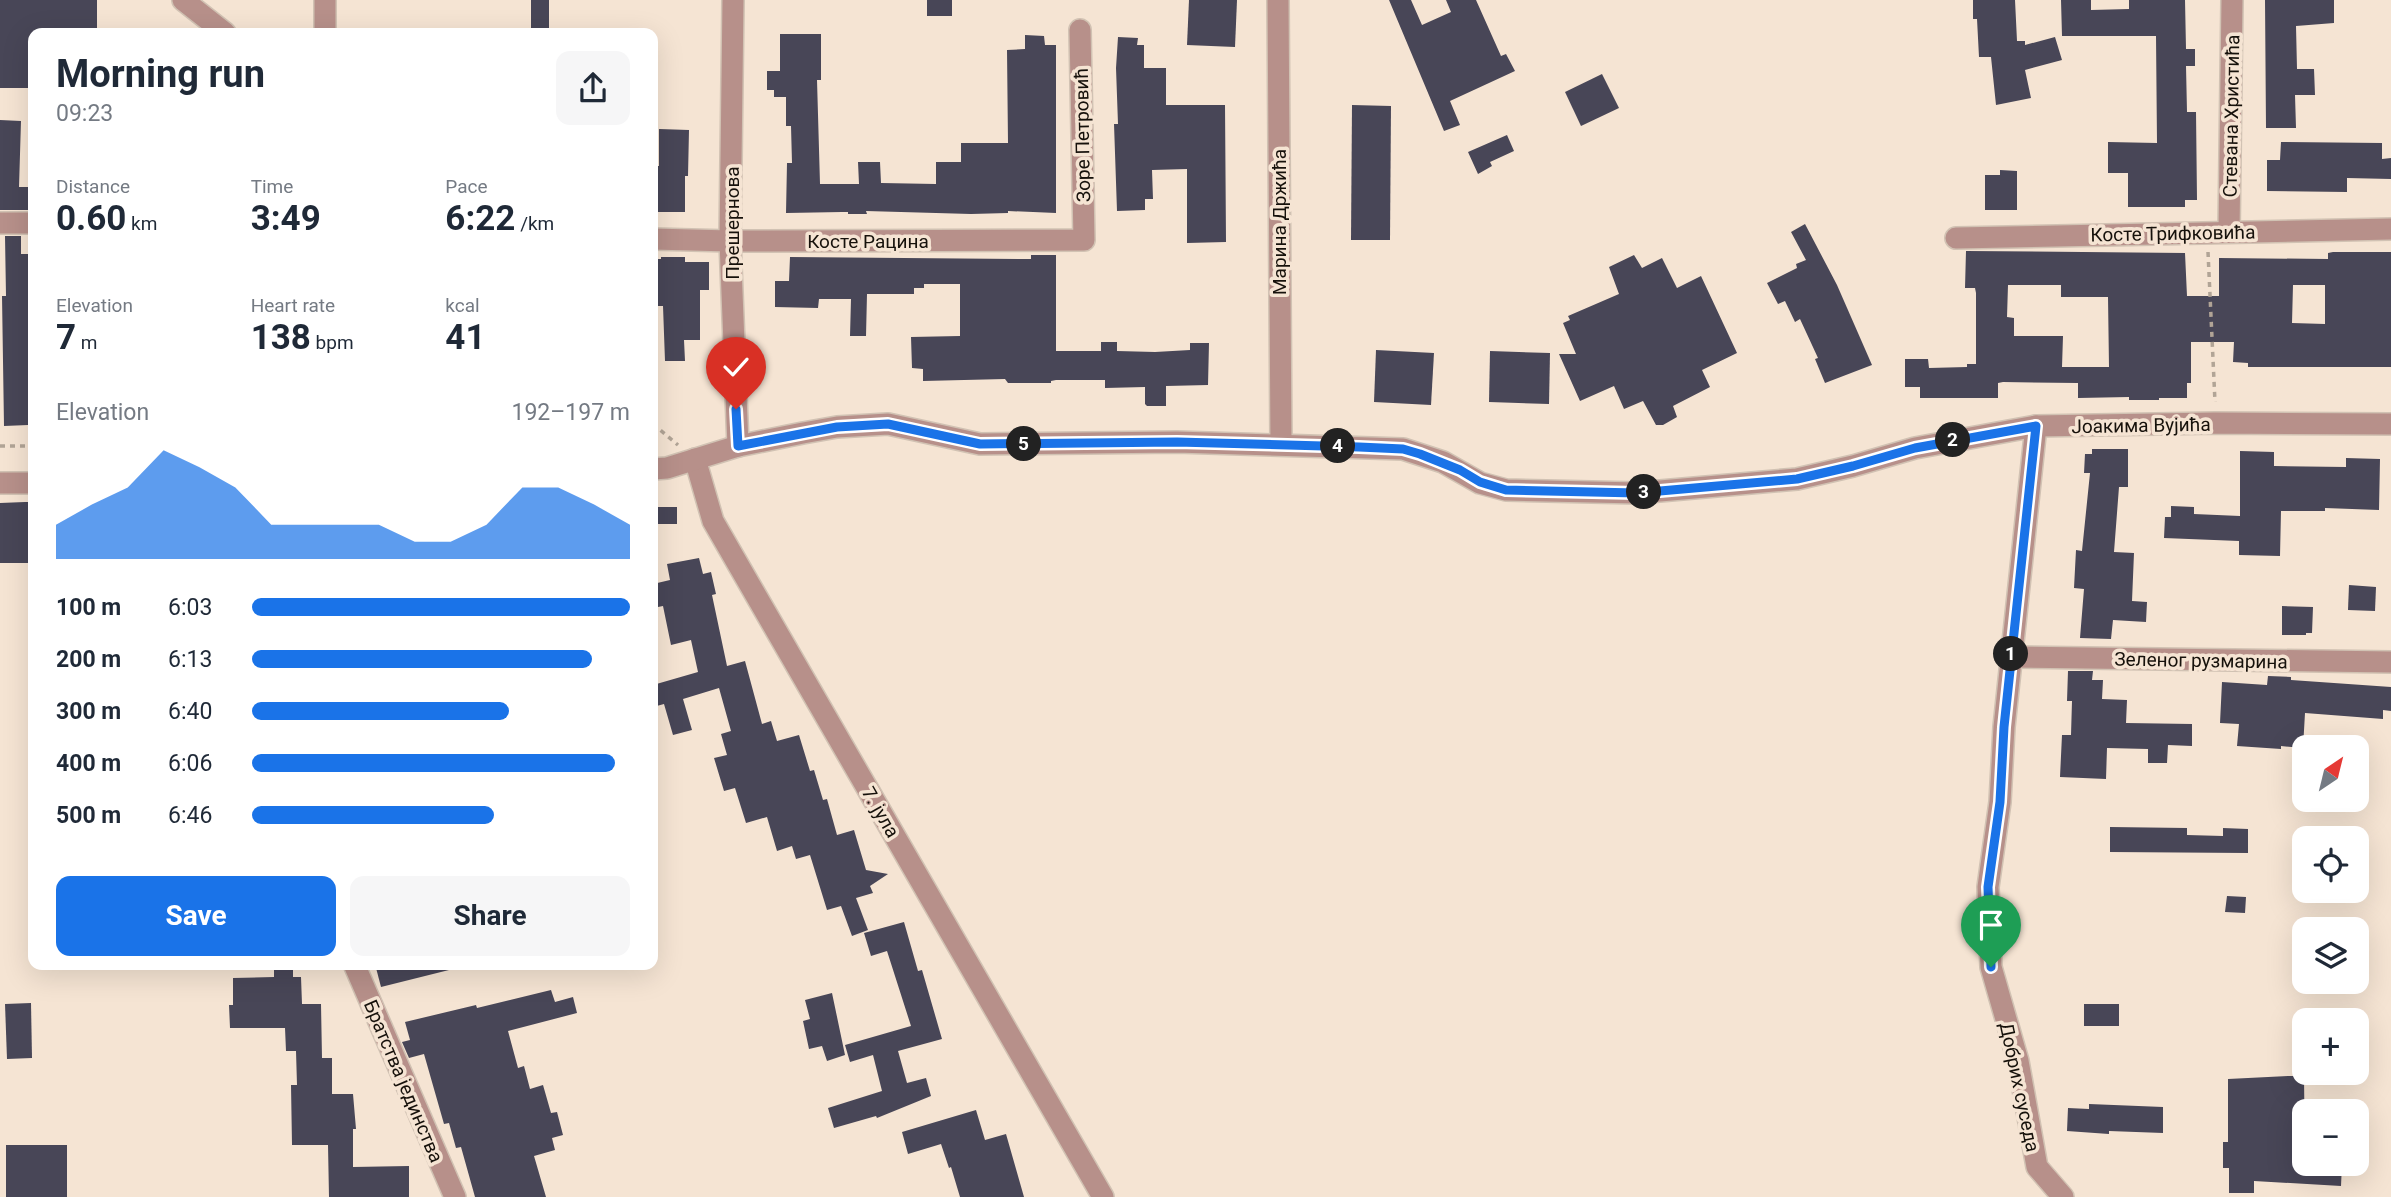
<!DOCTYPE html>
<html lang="en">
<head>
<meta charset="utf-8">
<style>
	body { margin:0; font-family:Roboto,sans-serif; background:#f6f6f7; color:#1f2937; height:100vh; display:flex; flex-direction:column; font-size:26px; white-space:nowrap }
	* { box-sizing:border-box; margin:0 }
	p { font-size:23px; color:#747a83 }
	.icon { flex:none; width:38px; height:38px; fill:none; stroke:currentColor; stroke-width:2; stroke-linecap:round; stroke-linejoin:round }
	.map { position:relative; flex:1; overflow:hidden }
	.details { position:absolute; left:28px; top:28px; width:630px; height:942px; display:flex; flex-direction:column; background:#fff; border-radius:14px; box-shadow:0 7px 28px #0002 }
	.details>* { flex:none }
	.needle { width:46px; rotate:35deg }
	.buttons { position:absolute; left:2292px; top:735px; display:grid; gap:14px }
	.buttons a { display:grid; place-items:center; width:77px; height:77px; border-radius:14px; background:#fff; box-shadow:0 7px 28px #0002; font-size:35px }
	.pin { position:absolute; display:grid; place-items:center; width:60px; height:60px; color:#fff; margin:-72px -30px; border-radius:50% 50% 50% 0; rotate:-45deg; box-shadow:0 0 7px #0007 }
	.pin .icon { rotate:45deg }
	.km { position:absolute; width:35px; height:35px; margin:-18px; border-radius:50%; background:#222; color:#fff; font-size:19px; line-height:35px; text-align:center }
	.round { display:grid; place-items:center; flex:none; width:74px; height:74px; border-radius:14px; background:#f6f6f7 }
	.overview { display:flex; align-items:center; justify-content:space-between; height:119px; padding:0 28px }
	h1 { font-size:38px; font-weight:700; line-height:52px }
	.metrics { display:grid; grid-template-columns:repeat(3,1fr); gap:10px; height:119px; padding:7px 28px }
	.metrics div { display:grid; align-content:center }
	.metrics b { font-size:35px; font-weight:700 }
	.metrics small { font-size:19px; font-weight:400 }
	.metrics p { font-size:19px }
	.chart { height:196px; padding:14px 28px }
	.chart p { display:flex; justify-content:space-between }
	.chart svg { width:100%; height:126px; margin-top:7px; fill:#1a73e8; opacity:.7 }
	.cta { display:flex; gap:14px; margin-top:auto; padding:14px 28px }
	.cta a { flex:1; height:80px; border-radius:14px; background:#1a73e8; color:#fff; font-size:28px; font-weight:700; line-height:80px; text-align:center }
	.cta a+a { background:#f6f6f7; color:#1f2937 }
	ul { padding:0 28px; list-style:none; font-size:23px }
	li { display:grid; grid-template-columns:112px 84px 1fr; align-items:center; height:52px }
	li i { height:18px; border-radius:9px; background:#1a73e8 }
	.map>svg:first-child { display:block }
	.building { fill:#484657; fill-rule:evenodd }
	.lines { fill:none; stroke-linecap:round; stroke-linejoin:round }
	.minor-casing { stroke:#d1c2b3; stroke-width:24 }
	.path { stroke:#b1a496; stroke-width:3.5; stroke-dasharray:5 5; stroke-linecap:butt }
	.minor { stroke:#b7908a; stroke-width:21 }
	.route-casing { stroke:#fff; stroke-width:14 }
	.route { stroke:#1a73e8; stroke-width:9 }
	.labels { text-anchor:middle; stroke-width:7; stroke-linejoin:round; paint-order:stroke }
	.street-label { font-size:19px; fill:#16110b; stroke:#f5e4d3 }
</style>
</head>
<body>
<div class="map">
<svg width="2391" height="1197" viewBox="0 0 2391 1197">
	<rect width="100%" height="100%" fill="#f5e4d3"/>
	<g class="building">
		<polygon points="0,0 97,0 97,33 33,33 33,88 0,88"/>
		<rect x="531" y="0" width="18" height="33"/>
		<rect x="927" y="0" width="25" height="16"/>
		<polygon points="1189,0 1237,0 1235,47 1187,45"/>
		<polygon points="1389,0 1411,0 1422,25 1451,12 1446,0 1476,0 1501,56 1506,54 1515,71 1450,101 1460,125 1444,131"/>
		<polygon points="1973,0 2015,0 2017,41 2025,41 2025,45 2055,37 2062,60 2025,70 2031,98 1996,105 1991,57 1979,57 1977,19 1973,19"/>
		<polygon points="2061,0 2091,0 2091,10 2129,9 2129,0 2185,0 2186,49 2195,49 2195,66 2186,66 2187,112 2196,112 2197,200 2185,200 2185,207 2128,207 2128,173 2108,173 2108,142 2157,143 2156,36 2062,36"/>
		<polygon points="2265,0 2334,0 2334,23 2296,26 2297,69 2314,69 2315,95 2295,95 2296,128 2266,128"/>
		<polygon points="780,34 821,34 821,80 817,80 820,184 859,184 858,162 880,162 881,183 936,184 936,162 961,162 961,143 1008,143 1007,50 1025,49 1025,35 1044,36 1045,45 1056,45 1056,213 1008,211 1008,213 971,214 866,211 867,214 848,214 848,212 842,212 786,213 787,163 792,163 791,126 786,126 786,97 774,97 774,90 767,90 767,71 780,71"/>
		<polygon points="1118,37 1138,38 1137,45 1144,45 1144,68 1166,68 1166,105 1225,105 1226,242 1187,243 1187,169 1152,170 1153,199 1145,199 1145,210 1117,211 1114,124 1118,124 1116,68"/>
		<polygon points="1602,74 1619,108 1581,126 1565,92"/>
		<polygon points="1352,105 1391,106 1390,240 1351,240"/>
		<polygon points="0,120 21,121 19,187 33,187 33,210 0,210"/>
		<polygon points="659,129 689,130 688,176 685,176 685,212 653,212 653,166 659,166"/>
		<polygon points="1507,135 1514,151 1490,162 1492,166 1478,174 1468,152"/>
		<polygon points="2281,142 2382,143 2382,159 2391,158 2391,179 2347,178 2347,192 2267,191 2267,160 2280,160"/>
		<polygon points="2000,170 2017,171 2017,210 1985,210 1985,175 2000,175"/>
		<polygon points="1805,224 1837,285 1872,365 1825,383 1815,359 1818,358 1800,319 1795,322 1785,301 1778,304 1767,283 1797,268 1796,264 1806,260 1791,232"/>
		<polygon points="5,236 21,236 21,254 33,254 33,410 28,410 28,425 4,426 2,296 6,296"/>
		<path d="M1966,251l219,2 2,43h32v-38l109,1v-6l5,-1h58v115h-143v-4l-15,-1 1,-20h-43v41h-4v15h-28v2h-30v-3l-51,1v-15l-75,-1 -5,1v15h-78v-11h-15v-28h23l1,9 38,-1v-3h9v-71l-1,-5h-10zM2008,285h53v12h47l1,70h-47l1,-31h-49v-18l-7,-1zM2293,285h32v39l-33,-1z"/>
		<polygon points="1031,255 1056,255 1056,351 1101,351 1101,342 1117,342 1117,351 1155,352 1190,350 1190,343 1209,343 1208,385 1166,386 1166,406 1147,406 1145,404 1145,387 1105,388 1105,380 1056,380 1051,381 1051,383 1008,383 1005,379 923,381 923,369 912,368 911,337 960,336 960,284 924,284 924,288 914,288 914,294 867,294 866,336 850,336 851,299 819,299 818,308 775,307 775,281 789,281 790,257 1031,259"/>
		<polygon points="1634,255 1642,268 1662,258 1677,288 1701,276 1737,353 1702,370 1710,387 1673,406 1677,417 1663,425 1656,425 1643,401 1624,409 1614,386 1580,401 1559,354 1576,354 1563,323 1570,320 1568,316 1619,294 1609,267"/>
		<polygon points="661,257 685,257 685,262 709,262 709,290 700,290 700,340 684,340 685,361 665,361 663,306 653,306 653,259 661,259"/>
		<polygon points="1376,350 1434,353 1431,405 1374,402"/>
		<polygon points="1490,351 1550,353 1549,404 1489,402"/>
		<polygon points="2092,449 2128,449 2128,487 2119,487 2114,552 2134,553 2132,601 2147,602 2146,622 2113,620 2111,639 2080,638 2084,589 2074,588 2076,550 2082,551 2090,473 2084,473 2085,454 2092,454"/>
		<polygon points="2240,451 2274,452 2274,466 2346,467 2346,458 2380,459 2379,510 2325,508 2325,511 2281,511 2280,556 2239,555 2239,541 2164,538 2165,517 2171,517 2171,506 2194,507 2194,514 2240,516"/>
		<polygon points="25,502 33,502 33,563 0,563 0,503"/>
		<rect x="653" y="507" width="24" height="17"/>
		<polygon points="699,558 703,574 711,572 716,594 712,595 727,666 745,661 762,724 771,721 777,741 799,735 810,771 814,770 823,800 827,799 837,835 854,830 866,870 888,874 870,886 873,893 856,898 868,930 852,936 841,906 827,910 810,855 796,859 792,846 777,851 767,817 746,823 735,788 724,791 714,758 727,755 721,734 731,731 719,688 683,699 692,730 673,735 664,704 653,707 653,685 698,672 691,640 671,645 663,606 653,608 653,584 670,580 667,564"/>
		<polygon points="2349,585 2376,587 2375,611 2348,610"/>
		<polygon points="2282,606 2313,607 2312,633 2306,633 2306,635 2282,635"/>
		<polygon points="2068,671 2093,671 2092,680 2103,680 2102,699 2127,700 2126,723 2192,724 2192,746 2168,745 2167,763 2148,763 2148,749 2107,748 2106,779 2060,777 2062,735 2071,735 2072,701 2067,701"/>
		<polygon points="2268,676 2291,677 2291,680 2391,687 2391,711 2383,710 2383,719 2305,713 2303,748 2281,746 2281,749 2237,746 2239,724 2220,723 2222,682 2267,685"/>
		<polygon points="2110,827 2187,828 2187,835 2223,836 2223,828 2248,829 2248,853 2110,852"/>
		<polygon points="2227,896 2246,897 2245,913 2225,912"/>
		<polygon points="904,922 918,971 922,970 942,1039 898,1051 907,1083 926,1078 931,1096 877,1118 876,1116 834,1128 828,1108 882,1091 873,1055 850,1062 845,1045 911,1026 887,951 871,956 864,933"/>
		<polygon points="274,964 293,964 293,977 301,977 302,1004 321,1004 322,1058 332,1058 332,1094 353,1094 356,1129 353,1129 353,1167 409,1166 409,1197 329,1197 328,1145 292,1145 291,1085 297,1085 296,1051 286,1051 285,1028 230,1028 229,1005 233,1005 233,978 274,977"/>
		<polygon points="375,964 448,964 449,970 381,987"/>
		<polygon points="551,990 555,1002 573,997 577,1013 508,1031 518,1068 524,1066 530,1089 543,1085 551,1113 557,1112 563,1135 552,1138 555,1150 534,1156 546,1197 475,1197 461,1147 456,1148 449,1123 444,1124 424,1054 409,1058 402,1042 410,1040 405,1022 476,1005 477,1008"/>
		<polygon points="832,993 845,1055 827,1061 822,1046 809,1049 803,1021 810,1019 805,1000"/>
		<polygon points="31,1003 32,1058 7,1059 5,1004"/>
		<rect x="2084" y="1004" width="35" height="22"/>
		<polygon points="2288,1076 2304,1076 2305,1164 2342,1164 2341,1186 2254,1181 2254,1193 2229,1193 2229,1168 2223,1168 2223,1142 2228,1142 2228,1079"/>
		<polygon points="2089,1104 2163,1107 2163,1133 2109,1131 2109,1134 2067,1131 2068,1108 2089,1109"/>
		<polygon points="976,1110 985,1140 1006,1134 1024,1197 960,1197 951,1167 949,1168 941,1144 908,1154 902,1132"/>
		<rect x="6" y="1145" width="61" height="52"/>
	</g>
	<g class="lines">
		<defs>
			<g id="minor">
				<polyline points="183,0 225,33"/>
				<polyline points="325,0 325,33"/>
				<polyline points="733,0 730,241 738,446"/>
				<polyline points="1278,0 1281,444"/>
				<polyline points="0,223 33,223"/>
				<polyline points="2229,232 2232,0"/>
				<polyline points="1956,238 2391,229"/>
				<polyline points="653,239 730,241 1084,240 1080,30"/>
				<polyline points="2036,426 2004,727 2000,802 1988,887 1991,967 2018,1061 2037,1167 2063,1197"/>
				<polyline points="695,459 713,521 1103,1197"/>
				<polyline points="653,469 667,468 738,446 803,433 837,427 888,424 980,444 1177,442 1403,449 1443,462 1480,483 1506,490 1637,493 1797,479 1853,466 1915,448 2036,426 2215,423 2391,424"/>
				<polyline points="0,483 33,483"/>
				<polyline points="2010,657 2391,662"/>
				<polyline points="354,964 455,1197"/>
			</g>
		</defs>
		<use href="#minor" class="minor-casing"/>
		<g class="path">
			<polyline points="2208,252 2215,402"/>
			<polyline points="653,424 678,445"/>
			<polyline points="0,446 33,446"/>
		</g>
		<use href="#minor" class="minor"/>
	</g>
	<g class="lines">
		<defs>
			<polyline id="route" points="736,409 738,446 837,427 888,424 980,444 1177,442 1359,447 1403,449 1420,454 1460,470 1480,482 1506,490 1637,493 1797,479 1853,466 1915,448 2036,426 2004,727 2000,802 1988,887 1991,967"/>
		</defs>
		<use href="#route" class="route-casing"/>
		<use href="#route" class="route"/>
	</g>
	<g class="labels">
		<g class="street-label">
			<text transform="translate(2231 116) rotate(-89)" y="7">Стевана Христића</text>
			<text transform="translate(1082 135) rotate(-91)" y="7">Зоре Петровић</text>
			<text transform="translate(1279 222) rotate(-90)" y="7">Марина Држића</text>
			<text transform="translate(732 223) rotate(-90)" y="7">Прешернова</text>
			<text transform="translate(2173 233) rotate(-1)" y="7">Косте Трифковића</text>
			<text x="868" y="248">Косте Рацина</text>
			<text transform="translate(2141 425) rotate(-1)" y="7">Јоакима Вујића</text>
			<text transform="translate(2201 660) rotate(1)" y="7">Зеленог рузмарина</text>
			<text transform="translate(881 812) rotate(60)" y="7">7. јула</text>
			<text transform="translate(404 1081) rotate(67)" y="7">Братства јединства</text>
			<text transform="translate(2020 1087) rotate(78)" y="7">Добрих суседа</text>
		</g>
	</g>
</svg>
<div class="buttons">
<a><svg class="needle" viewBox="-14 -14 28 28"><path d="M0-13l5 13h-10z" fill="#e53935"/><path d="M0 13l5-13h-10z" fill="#747a83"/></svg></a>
<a><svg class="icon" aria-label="locate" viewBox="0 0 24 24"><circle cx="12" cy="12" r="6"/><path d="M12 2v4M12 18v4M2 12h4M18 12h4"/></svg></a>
<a><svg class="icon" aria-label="layers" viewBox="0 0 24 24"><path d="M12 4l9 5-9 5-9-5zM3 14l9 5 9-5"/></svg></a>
<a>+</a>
<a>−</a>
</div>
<div class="pin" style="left:1991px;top:967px;background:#1e9e55"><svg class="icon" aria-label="arrive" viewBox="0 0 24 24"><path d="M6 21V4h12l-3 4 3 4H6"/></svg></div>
<div class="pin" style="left:736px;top:409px;background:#d93025"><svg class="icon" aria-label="check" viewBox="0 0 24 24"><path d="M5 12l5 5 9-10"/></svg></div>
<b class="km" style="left:2011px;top:654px">1</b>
<b class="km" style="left:1953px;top:440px">2</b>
<b class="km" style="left:1644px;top:492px">3</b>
<b class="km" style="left:1338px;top:446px">4</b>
<b class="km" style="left:1024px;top:444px">5</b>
<section class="details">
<div class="overview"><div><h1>Morning run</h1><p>09:23</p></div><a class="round"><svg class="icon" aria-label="share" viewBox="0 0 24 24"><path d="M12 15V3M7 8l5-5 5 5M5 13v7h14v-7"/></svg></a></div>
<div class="metrics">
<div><p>Distance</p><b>0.60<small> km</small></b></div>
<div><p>Time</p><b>3:49</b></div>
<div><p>Pace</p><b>6:22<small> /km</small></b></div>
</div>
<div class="metrics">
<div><p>Elevation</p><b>7<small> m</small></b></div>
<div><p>Heart rate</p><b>138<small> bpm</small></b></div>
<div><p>kcal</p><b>41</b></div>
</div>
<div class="chart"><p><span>Elevation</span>192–197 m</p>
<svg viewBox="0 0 160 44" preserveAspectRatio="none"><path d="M0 44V32L10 25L20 19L30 6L40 12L50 19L60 32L70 32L80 32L90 32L100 38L110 38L120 32L130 19L140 19L150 25L160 32V44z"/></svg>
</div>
<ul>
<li><b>100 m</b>6:03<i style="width:100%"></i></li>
<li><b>200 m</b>6:13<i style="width:90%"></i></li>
<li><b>300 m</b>6:40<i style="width:68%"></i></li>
<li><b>400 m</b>6:06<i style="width:96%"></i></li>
<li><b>500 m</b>6:46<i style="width:64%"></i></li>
</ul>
<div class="cta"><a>Save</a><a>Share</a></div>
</section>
</div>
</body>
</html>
